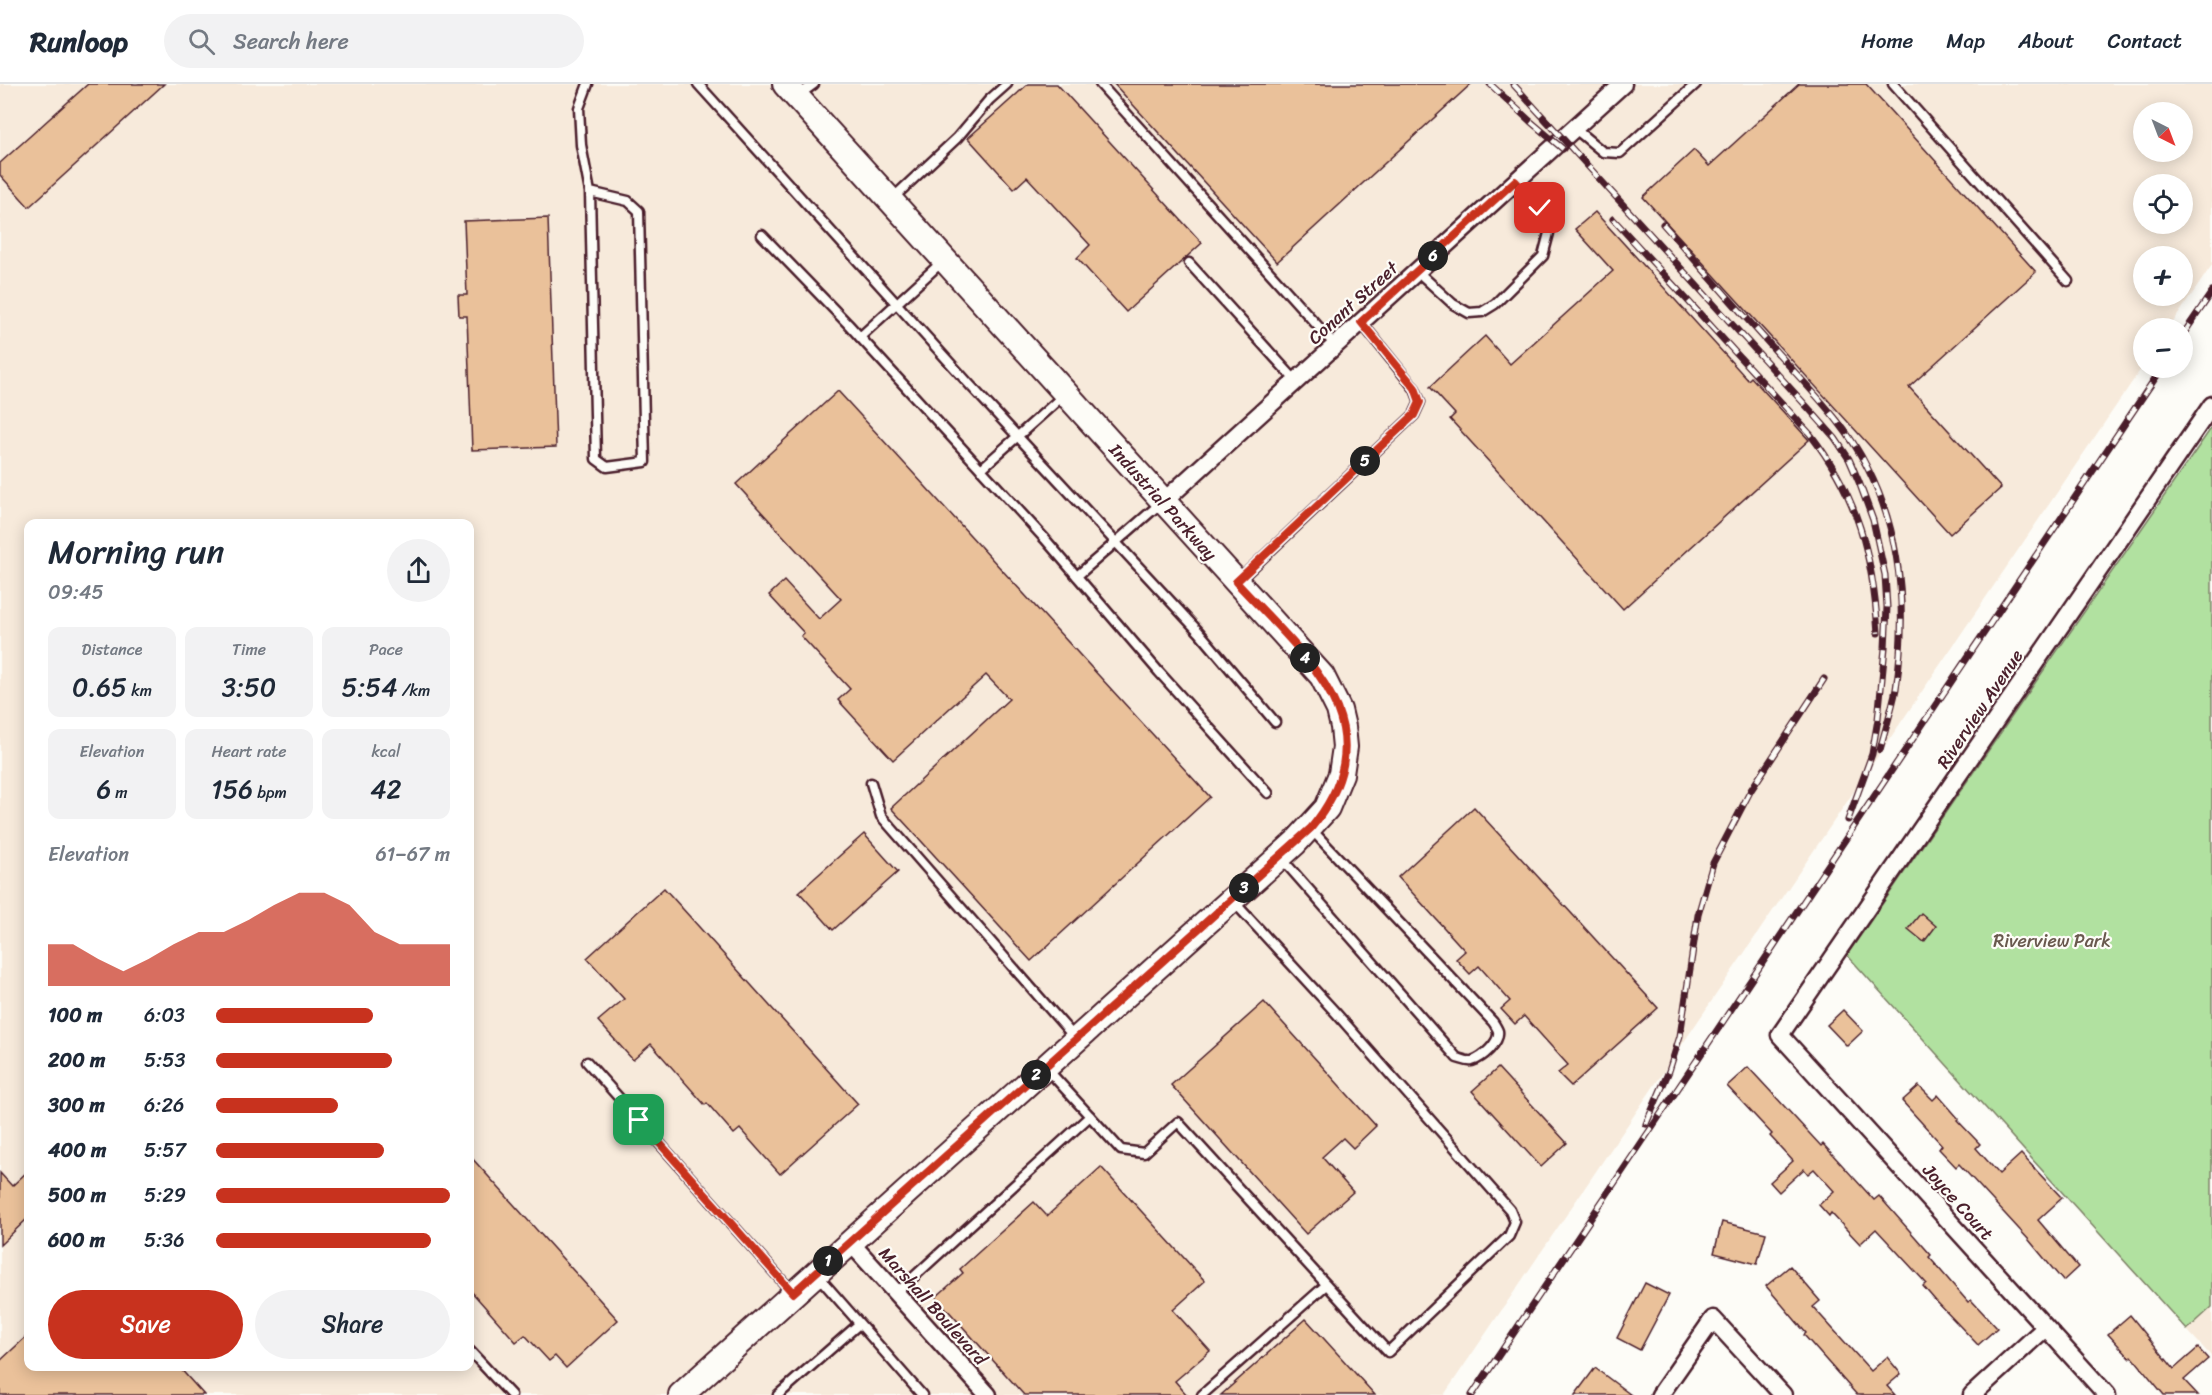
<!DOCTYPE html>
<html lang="en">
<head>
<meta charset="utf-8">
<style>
	body { margin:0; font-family:Sriracha,sans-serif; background:#f2f2f3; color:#1f2937; height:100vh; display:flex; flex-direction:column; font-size:22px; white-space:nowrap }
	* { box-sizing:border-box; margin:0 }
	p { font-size:20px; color:#747a83 }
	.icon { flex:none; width:33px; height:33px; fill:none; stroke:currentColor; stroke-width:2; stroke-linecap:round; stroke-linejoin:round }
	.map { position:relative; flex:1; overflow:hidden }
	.details { position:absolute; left:24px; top:435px; width:450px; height:852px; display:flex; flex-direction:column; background:#fff; border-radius:12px; box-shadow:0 3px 15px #0003 }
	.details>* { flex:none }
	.needle { width:39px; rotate:138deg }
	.tools { position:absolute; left:2133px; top:18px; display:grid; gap:12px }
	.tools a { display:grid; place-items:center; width:60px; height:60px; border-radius:50%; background:#fff; box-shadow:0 3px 15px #0003; font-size:30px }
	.pin { position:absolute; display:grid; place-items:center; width:51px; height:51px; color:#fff; margin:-26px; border-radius:12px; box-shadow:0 3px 9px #0006 }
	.km { position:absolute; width:30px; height:30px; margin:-15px; border-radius:50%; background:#222; color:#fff; font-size:16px; line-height:30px; text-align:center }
	.round { display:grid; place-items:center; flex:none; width:63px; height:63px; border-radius:32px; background:#f2f2f3 }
	.summary { display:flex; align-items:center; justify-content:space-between; height:102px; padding:0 24px }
	h1 { font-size:33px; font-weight:600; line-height:45px }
	.figures { display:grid; grid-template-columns:repeat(3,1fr); gap:9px; height:102px; padding:6px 24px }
	.figures div { display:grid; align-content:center; border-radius:12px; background:#f2f2f3; text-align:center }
	.figures b { font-size:26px; font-weight:600 }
	.figures small { font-size:16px; font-weight:400 }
	.figures p { font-size:16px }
	.chart { height:168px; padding:12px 24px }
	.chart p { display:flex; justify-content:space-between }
	.chart svg { width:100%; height:108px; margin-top:6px; fill:#c8321e; opacity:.7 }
	.action { display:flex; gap:12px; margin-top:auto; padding:12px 24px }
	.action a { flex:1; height:69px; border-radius:36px; background:#c8321e; color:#fff; font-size:24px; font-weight:600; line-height:69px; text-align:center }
	.action a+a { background:#f2f2f3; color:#1f2937 }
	ul { padding:0 24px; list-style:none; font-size:20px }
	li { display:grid; grid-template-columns:96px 72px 1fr; align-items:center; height:45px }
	li i { height:15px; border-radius:8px; background:#c8321e }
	header { display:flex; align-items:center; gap:36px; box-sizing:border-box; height:84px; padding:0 30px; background:#fff; border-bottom:2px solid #e0e1e3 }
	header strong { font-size:28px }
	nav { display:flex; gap:33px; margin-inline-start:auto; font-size:21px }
	.search { width:420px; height:54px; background:#f2f2f3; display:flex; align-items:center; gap:15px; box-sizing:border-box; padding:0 21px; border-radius:33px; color:#747a83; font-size:22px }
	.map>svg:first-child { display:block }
	.built { fill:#f7eadb; fill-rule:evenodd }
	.green { fill:#b1e1a0; stroke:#7e8066; stroke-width:1.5 }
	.building { fill:#eac19a; stroke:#4a1f2b; stroke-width:1.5 }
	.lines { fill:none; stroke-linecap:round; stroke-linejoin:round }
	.lane-casing { stroke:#4a1f2b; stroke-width:13 }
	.street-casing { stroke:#4a1f2b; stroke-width:21 }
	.secondary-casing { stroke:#4a1f2b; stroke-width:28 }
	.lane { stroke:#fdfcf7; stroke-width:8 }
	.street { stroke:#fdfcf7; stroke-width:16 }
	.secondary { stroke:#fdfcf7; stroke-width:24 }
	.rail-casing { stroke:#4a1f2b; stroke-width:7 }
	.rail { stroke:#fdfcf7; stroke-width:4.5; stroke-dasharray:14; stroke-linecap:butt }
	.route-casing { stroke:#fff; stroke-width:12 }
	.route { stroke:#c8321e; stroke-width:8 }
	.labels { text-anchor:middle; stroke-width:4.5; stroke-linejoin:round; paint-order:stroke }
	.street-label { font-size:18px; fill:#4a1f2b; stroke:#fdfcf7 }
	.park-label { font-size:18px; fill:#69594e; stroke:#fdfcf7 }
</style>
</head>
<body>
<header>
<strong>Runloop</strong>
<div class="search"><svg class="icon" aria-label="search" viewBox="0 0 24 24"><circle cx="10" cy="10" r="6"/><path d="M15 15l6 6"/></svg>Search here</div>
<nav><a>Home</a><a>Map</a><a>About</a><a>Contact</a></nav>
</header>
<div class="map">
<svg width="2212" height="1311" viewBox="0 0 2212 1311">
	<rect width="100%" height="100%" fill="#fdfcf7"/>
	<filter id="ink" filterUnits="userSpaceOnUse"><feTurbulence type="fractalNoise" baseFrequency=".0167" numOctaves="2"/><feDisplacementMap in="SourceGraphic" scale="12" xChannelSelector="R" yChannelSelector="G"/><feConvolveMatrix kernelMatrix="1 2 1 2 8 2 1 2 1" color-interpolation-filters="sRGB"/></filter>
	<g filter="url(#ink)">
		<g class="built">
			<path d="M0,0h2212v181l-43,63h-25l-1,38 -699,1029h-1444zM2144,28h38v40h-38zM2144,100h38v40h-38zM2144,172h38v40h-38zM28,440h442v842h-442z"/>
			<polygon points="2212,1223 2212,1273 2187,1246"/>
		</g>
		<polygon class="green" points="2212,343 2212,1223 2187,1246 1847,871"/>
		<g class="building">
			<polygon points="88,0 164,0 29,123 0,91 0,79"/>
			<polygon points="1028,0 1057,0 1202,159 1126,228 1077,174 1090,161 1027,93 1014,105 968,54"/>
			<polygon points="1114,0 1471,0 1277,178"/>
			<polygon points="1799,0 1866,0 2036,188 1909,303 2001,404 1950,450 1643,113 1694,66 1709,82"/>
			<polygon points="1595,128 1748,296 1751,293 1809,356 1623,525 1450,335 1455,330 1430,303 1485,252 1510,280 1613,187 1575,145"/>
			<polygon points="548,134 556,363 472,366 467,232 459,232 458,211 467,211 464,137"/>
			<polygon points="838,307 1210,713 1031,877 891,724 1009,615 986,591 893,676 838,616 850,605 801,552 804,549 769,511 784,497 819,535 841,515 736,400"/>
			<polygon points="1474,723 1658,924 1571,1002 1558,989 1568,981 1524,932 1515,940 1501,925 1510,917 1479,882 1470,890 1456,875 1465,867 1398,793"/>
			<polygon points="864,750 898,788 833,846 799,808"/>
			<polygon points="664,804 858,1020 780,1090 740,1045 734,1050 707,1019 705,1021 651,960 633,976 598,937 624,915 587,874"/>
			<polygon points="1921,829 1936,842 1924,858 1908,845"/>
			<polygon points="1264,918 1376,1042 1353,1064 1343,1054 1322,1073 1353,1108 1306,1150 1171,1001"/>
			<polygon points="1843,926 1863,947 1847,962 1827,941"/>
			<polygon points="1748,983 1821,1062 1823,1060 1874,1116 1879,1112 1931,1171 1929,1173 1968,1218 1971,1216 1997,1244 1978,1261 1935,1216 1923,1202 1926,1199 1876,1145 1860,1160 1831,1129 1829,1132 1819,1121 1834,1107 1814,1085 1808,1090 1804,1085 1779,1108 1770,1098 1793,1077 1770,1052 1772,1050 1727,1002"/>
			<polygon points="1498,984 1567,1059 1541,1083 1472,1007"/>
			<polygon points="1919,1002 1933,1016 1938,1011 1959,1035 1957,1036 1980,1060 1976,1064 1999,1090 2021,1070 2062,1114 2038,1136 2078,1183 2063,1197 2029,1156 1959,1080 1956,1083 1939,1065 1942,1061 1902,1017"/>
			<polygon points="470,1072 618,1236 566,1284 555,1272 549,1277 525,1251 516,1258 470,1206"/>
			<polygon points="1101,1083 1205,1197 1173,1226 1210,1267 1175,1297 1187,1311 1024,1311 936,1213 963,1189 960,1185 1034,1118 1047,1132"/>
			<polygon points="28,1087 28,1134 0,1161 0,1089 12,1102"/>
			<polygon points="1722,1138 1766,1149 1757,1180 1714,1169"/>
			<polygon points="1790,1182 1820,1217 1813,1223 1871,1287 1887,1273 1901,1290 1887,1302 1895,1311 1857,1311 1804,1251 1806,1249 1766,1202"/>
			<polygon points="1645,1199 1669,1211 1640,1266 1617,1254"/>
			<polygon points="2130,1231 2174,1285 2198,1264 2208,1275 2184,1296 2198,1311 2164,1311 2132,1272 2130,1274 2108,1250"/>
			<polygon points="1306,1235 1375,1311 1221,1311"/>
			<polygon points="28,1251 28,1282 178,1282 204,1311 0,1311 0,1277"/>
			<polygon points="1595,1284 1631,1311 1575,1311"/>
		</g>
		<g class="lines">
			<defs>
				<g id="lane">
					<polyline points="588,0 579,24 581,61 590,108 596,375 607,383 645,378 639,127 628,117 590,108"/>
					<polyline points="698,0 970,301 1199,548 1275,638"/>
					<polyline points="1100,0 1335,261"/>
					<polyline points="1893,0 2068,197"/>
					<polyline points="799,11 814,0"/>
					<polyline points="1574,44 1603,68 1620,69 1696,0"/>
					<polyline points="893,114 957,54 989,16 1007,0"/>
					<polyline points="762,151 848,240 1045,455 1159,588 1268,709"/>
					<polyline points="1189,179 1296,297"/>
					<polyline points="1417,187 1453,220 1469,229 1482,228 1495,220 1543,172 1549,149 1549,140 1545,131 1516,97"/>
					<polyline points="860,253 944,176"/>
					<polyline points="981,385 1065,310"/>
					<polyline points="1077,492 1162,418"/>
					<polyline points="1238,497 1414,331 1420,318 1415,305 1361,238"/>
					<polyline points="871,699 881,732 1075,954"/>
					<path d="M1282,775l175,199c5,1 10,4 15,3 10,-3 28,-18 26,-30 -1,-3 -3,-6 -5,-9l-183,-194"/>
					<polyline points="587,978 793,1209"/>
					<polyline points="1047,985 1121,1066 1144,1069 1178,1038 1388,1268 1509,1152 1515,1138 1510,1126 1336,929 1234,818"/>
					<polyline points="818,1192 922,1311"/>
					<polyline points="895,1210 1090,1032"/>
					<polyline points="470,1267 511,1311"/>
					<polyline points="778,1311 859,1240"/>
					<polyline points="1202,1311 1326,1201"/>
				</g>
				<g id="street">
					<polyline points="1163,418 1623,0"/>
					<polyline points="850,1158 988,1311"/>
					<polyline points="1660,1311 1713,1235 1783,1311"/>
					<polyline points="1972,1311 2045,1244"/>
					<polyline points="2107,1311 1780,951 2212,321"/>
				</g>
				<polyline id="secondary" points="681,1311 1295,759 1327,724 1341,690 1345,663 1343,643 1339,626 1322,592 785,0"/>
			</defs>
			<use href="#lane" class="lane-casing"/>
			<use href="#street" class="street-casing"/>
			<use href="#secondary" class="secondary-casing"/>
			<use href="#lane" class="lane"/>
			<use href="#street" class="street"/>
			<use href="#secondary" class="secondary"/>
			<defs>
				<g id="rail">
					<polyline points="1490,0 1530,37 1563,65"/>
					<polyline points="1513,0 1811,327 1835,354 1849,375 1859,398 1873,436 1885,491 1887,523 1885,564 1878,635 1872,670 1848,736"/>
					<path d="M1613,135l197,215c48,62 63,122 68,199"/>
					<path d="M1663,140c40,45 80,91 121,136 30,34 63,66 83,107 35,68 40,147 29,222 -4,20 -11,41 -16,61"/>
					<polyline points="2182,252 2212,208"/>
					<polyline points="1646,1040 1669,987 1680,952 1698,831 1713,779 1751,706 1824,595"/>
					<polyline points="1472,1311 2162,284"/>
				</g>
			</defs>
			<use href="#rail" class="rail-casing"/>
			<use href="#rail" class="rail"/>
		</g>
	</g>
	<g class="lines" filter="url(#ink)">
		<defs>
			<path id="route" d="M639,1036l154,173 518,-465c84,-103 -7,-172 -75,-246l178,-167 6,-13 -5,-14 -54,-66 154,-141 25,27"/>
		</defs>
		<use href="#route" class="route-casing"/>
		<use href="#route" class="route"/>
	</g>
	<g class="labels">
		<g class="street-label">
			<text transform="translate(1353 219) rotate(-42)" y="6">Conant Street</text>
			<text transform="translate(1163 418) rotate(48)" y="6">Industrial Parkway</text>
			<text transform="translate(1980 625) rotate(-56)" y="6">Riverview Avenue</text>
			<text transform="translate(1958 1118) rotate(48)" y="6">Joyce Court</text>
			<text transform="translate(933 1222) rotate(48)" y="6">Marshall Boulevard</text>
		</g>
		<g class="park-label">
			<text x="2052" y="863">Riverview Park</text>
		</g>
	</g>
</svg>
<div class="tools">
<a><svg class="needle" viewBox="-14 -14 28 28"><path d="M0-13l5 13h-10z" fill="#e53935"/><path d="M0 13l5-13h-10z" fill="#747a83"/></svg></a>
<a><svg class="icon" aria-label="locate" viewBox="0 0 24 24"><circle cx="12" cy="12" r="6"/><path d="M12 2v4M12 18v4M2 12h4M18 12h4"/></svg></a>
<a>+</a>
<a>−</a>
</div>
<div class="pin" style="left:639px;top:1036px;background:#1e9e55"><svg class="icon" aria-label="arrive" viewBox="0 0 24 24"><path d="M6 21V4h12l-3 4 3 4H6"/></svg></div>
<div class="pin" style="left:1540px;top:124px;background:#d93025"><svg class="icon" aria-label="check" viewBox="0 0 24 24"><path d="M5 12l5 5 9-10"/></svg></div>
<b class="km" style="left:828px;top:1177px">1</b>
<b class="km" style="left:1036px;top:991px">2</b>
<b class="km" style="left:1244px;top:804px">3</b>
<b class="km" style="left:1305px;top:574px">4</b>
<b class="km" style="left:1365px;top:377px">5</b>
<b class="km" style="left:1433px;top:172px">6</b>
<section class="details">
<div class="summary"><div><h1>Morning run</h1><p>09:45</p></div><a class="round"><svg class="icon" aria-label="share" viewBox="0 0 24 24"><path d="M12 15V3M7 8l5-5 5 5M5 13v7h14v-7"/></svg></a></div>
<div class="figures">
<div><p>Distance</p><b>0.65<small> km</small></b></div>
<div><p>Time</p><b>3:50</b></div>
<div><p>Pace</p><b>5:54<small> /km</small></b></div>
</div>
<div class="figures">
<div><p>Elevation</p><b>6<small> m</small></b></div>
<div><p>Heart rate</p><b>156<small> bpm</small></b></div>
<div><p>kcal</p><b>42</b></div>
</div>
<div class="chart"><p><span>Elevation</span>61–67 m</p>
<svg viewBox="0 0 160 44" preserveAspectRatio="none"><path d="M0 44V27L10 27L20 33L30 38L40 33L50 27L60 22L70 22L80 17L90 11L100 6L110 6L120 11L130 22L140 27L150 27L160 27V44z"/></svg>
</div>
<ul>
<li><b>100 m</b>6:03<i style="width:67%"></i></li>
<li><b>200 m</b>5:53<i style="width:75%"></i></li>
<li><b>300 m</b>6:26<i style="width:52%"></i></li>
<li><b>400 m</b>5:57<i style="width:72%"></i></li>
<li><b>500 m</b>5:29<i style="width:100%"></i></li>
<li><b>600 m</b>5:36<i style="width:92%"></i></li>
</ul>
<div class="action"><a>Save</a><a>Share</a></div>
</section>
</div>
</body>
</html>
